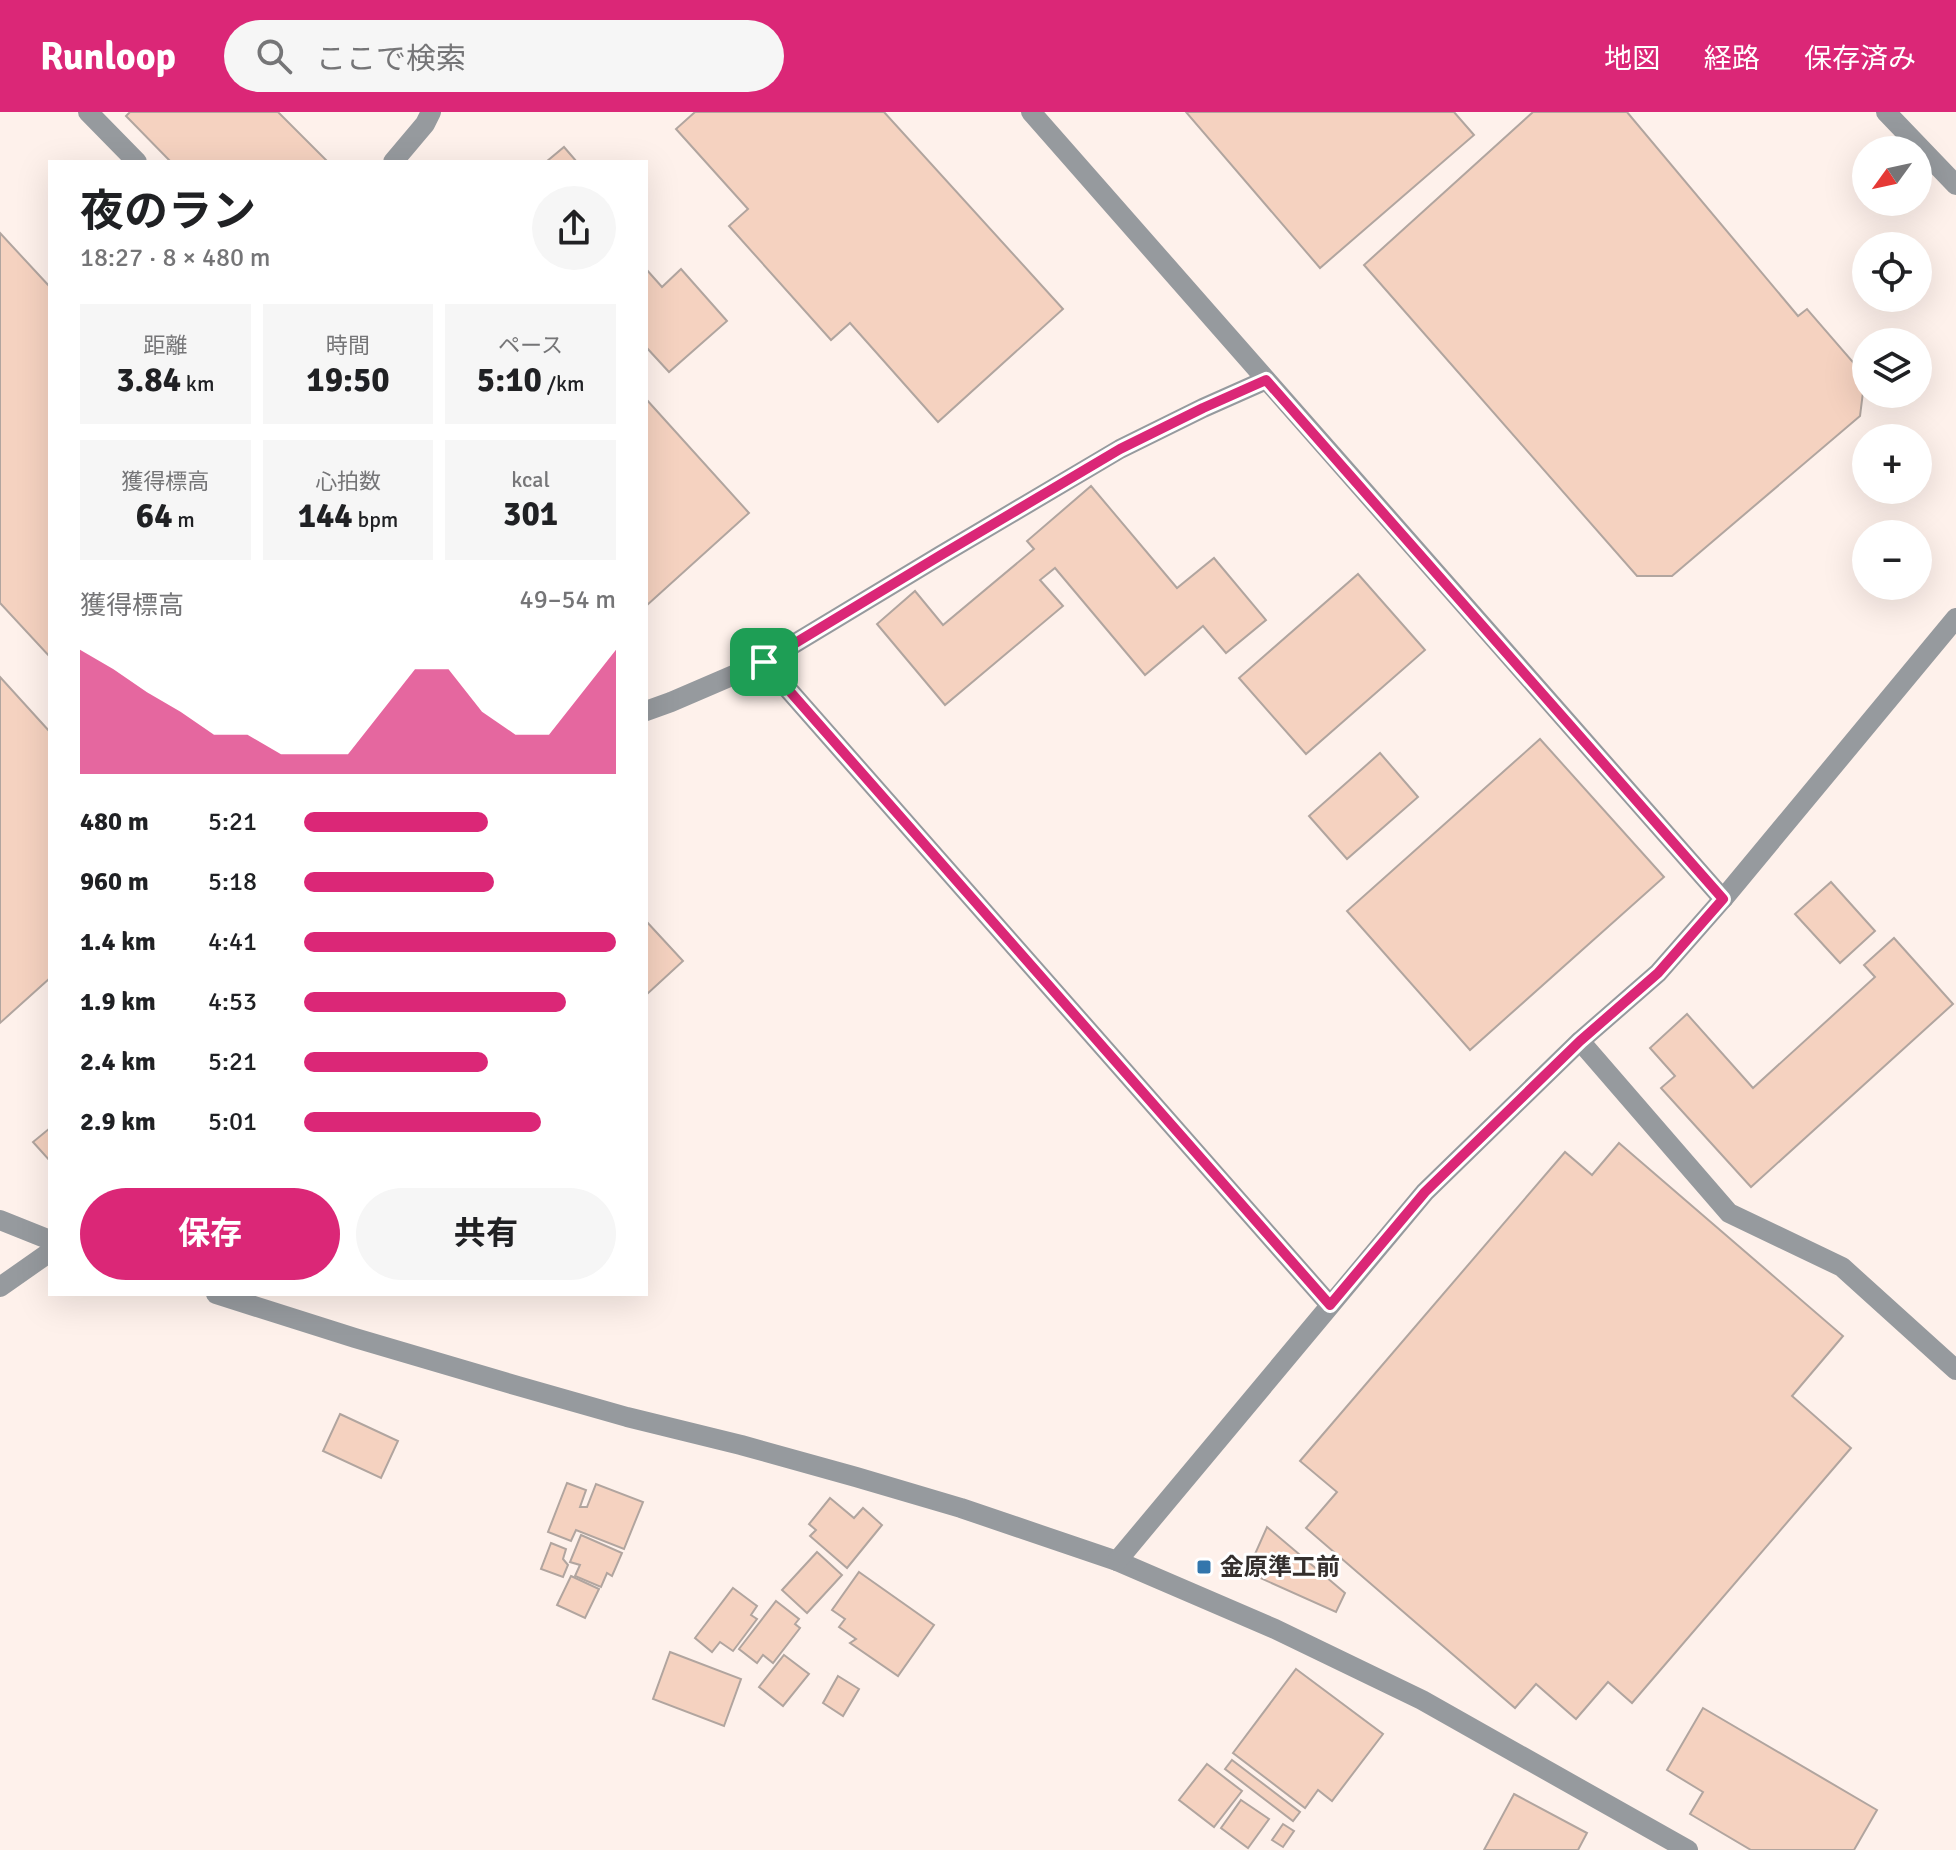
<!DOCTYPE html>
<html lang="ja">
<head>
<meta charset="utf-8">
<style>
	body { margin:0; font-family:Signika,"Noto Sans JP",sans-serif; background:#f6f6f6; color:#202124; height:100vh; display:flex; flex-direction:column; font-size:30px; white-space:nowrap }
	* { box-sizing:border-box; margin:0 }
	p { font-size:26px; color:#757577 }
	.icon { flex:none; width:44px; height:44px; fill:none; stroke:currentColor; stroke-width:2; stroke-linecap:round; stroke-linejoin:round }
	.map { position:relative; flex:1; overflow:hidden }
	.panel { position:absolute; left:48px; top:48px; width:600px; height:1136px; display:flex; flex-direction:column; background:#fff; border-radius:0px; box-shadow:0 8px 32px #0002 }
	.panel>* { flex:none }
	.needle { width:52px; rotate:237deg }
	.fabs { position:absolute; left:1852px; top:24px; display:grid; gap:16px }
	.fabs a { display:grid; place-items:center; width:80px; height:80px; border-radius:50%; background:#fff; box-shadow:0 8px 32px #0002; font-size:40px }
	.pin { position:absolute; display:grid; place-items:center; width:68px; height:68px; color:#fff; margin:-34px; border-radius:16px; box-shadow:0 4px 12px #0006 }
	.round { display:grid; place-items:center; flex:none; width:84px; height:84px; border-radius:42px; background:#f6f6f6 }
	.headline { display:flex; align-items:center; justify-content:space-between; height:136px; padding:0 32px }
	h1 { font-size:44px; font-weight:700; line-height:60px }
	.metrics { display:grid; grid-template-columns:repeat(3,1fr); gap:12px; height:136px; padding:8px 32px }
	.metrics div { display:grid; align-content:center; border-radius:0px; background:#f6f6f6; text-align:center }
	.metrics b { font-size:34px; font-weight:700 }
	.metrics small { font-size:22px; font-weight:400 }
	.metrics p { font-size:22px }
	.chart { height:224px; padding:16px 32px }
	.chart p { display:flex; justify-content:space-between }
	.chart svg { width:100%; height:144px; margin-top:8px; fill:#db2777; opacity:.7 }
	.primary-button { display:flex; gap:16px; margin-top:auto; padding:16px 32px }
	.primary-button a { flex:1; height:92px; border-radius:48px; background:#db2777; color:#fff; font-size:32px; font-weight:700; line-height:92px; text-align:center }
	.primary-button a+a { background:#f6f6f6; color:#202124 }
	ul { padding:0 32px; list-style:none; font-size:26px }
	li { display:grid; grid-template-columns:128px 96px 1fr; align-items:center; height:60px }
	li i { height:20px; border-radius:10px; background:#db2777 }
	header { display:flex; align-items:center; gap:48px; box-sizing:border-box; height:112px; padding:0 40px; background:#db2777; color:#fff }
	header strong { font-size:38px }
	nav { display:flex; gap:44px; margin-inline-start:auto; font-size:28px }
	.search { width:560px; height:72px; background:#f6f6f6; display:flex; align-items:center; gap:20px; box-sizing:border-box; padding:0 28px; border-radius:44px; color:#757577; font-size:30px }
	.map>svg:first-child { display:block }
	.building { fill:#f5d2c0; stroke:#b1a59f; stroke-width:2 }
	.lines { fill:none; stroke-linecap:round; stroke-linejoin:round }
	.minor { stroke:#969a9e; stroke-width:20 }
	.tertiary { stroke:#969a9e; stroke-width:20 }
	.route-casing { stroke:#fff; stroke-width:16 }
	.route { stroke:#db2777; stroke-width:10 }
	.poi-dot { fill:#3376ac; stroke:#fff; stroke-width:3 }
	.labels { text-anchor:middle; stroke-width:6; stroke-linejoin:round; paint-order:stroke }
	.poi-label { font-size:24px; font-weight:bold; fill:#342f2d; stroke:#fff; text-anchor:start }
</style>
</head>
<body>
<header>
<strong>Runloop</strong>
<div class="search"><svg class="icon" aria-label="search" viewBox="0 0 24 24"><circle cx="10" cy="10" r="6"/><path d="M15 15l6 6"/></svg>ここで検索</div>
<nav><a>地図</a><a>経路</a><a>保存済み</a></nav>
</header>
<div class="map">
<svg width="1956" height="1738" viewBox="0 0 1956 1738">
	<rect width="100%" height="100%" fill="#fef1eb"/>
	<g class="building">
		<polygon points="130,0 278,0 328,50 171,50 126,4"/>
		<polygon points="695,0 884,0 1063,197 938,310 850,211 831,228 729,114 748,97 676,17"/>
		<polygon points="1186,0 1454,0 1474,23 1320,156"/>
		<polygon points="1533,0 1627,0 1798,204 1807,197 1865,264 1860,304 1672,464 1637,464 1364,153"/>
		<polygon points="564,35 577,50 546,50"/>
		<polygon points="0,121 50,175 50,545 0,491"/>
		<polygon points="646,157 662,175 681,157 727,209 669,260 646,235"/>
		<polygon points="646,287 749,401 646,494"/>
		<polygon points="1091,374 1177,476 1214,446 1266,508 1226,541 1203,514 1145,563 1055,456 1040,468 1063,494 945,593 877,512 915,479 943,513 1034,437 1027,429"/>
		<polygon points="1358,462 1425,538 1306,642 1239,566"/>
		<polygon points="0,565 50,620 50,866 0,911"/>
		<polygon points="1540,627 1664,765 1470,938 1347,799"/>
		<polygon points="1380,641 1418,685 1347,747 1309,704"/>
		<polygon points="1831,770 1875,819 1840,851 1795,802"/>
		<polygon points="646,809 683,849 646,883"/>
		<polygon points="1894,826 1953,892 1751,1075 1661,976 1675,964 1650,936 1687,902 1753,976 1875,865 1864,853"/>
		<polygon points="50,1016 50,1049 33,1030"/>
		<polygon points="1619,1031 1843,1224 1792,1284 1851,1336 1632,1591 1608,1570 1576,1607 1536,1572 1515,1596 1306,1416 1337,1380 1300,1349 1565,1040 1592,1063"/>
		<polygon points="340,1302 398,1329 381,1366 323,1339"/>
		<polygon points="567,1371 586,1378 580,1395 587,1395 596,1372 643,1390 624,1437 576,1418 571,1429 548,1420"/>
		<polygon points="830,1386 854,1406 863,1396 882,1413 847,1456 810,1424 816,1418 809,1412"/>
		<polygon points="1267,1415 1345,1481 1336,1500 1247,1460"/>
		<polygon points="581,1423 622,1441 612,1464 607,1461 601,1475 575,1464 580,1453 570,1450"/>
		<polygon points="551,1431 566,1437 563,1447 568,1453 563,1465 541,1457"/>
		<polygon points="817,1440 842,1463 807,1501 782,1478"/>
		<polygon points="859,1460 934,1513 898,1564 850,1531 856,1527 839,1515 845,1507 832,1498"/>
		<polygon points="571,1464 599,1477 585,1506 557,1493"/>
		<polygon points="733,1476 757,1494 751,1503 757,1507 733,1539 720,1530 712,1540 695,1526"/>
		<polygon points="776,1489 799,1507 795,1512 800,1516 773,1551 763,1543 757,1551 739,1537"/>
		<polygon points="670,1540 741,1567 724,1614 653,1587"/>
		<polygon points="784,1543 809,1562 783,1594 759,1575"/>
		<polygon points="1296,1557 1383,1622 1332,1689 1318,1678 1305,1696 1233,1641"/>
		<polygon points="838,1564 859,1577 843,1604 823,1591"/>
		<polygon points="1703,1596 1877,1698 1854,1738 1751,1738 1690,1702 1703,1680 1667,1658"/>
		<polygon points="1232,1648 1300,1700 1293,1709 1225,1657"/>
		<polygon points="1207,1652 1242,1679 1214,1715 1179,1688"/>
		<polygon points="1514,1682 1587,1721 1578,1738 1484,1738"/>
		<polygon points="1241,1688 1269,1707 1248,1736 1221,1716"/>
		<polygon points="1283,1712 1294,1719 1283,1735 1272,1728"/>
	</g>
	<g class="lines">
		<g class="minor">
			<polyline points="88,0 137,50"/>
			<polyline points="393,50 425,12 431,0"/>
			<polyline points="764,550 1330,1193"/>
			<polyline points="646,599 671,590 764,550 941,443 1120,337 1203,296 1266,268"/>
			<polyline points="1580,929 1729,1101 1842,1155 1956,1258"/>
			<polyline points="0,1175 50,1140"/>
		</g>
		<g class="tertiary">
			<polyline points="1031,0 1723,787"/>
			<polyline points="1886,0 1956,73"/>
			<polyline points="0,1108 50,1128"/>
			<polyline points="216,1182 355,1226 518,1274 627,1305 741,1333 856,1365 961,1396 1117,1449 1275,1517 1422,1588 1688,1738"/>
			<polyline points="1117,1449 1425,1080 1580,929 1658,861 1723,787 1956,506"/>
		</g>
	</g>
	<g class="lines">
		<defs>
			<polygon id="route" points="1266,268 1723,787 1658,861 1580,929 1425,1080 1330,1193 764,550 941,443 1120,337 1203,296"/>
		</defs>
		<use href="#route" class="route-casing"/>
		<use href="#route" class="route"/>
	</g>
	<rect class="poi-dot" x="1196" y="1447" width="16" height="16" rx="4"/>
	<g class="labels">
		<g class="poi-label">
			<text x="1220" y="1463">金原準工前</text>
		</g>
	</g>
</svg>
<div class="fabs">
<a><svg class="needle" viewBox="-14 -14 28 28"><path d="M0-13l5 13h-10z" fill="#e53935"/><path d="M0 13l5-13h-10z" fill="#757577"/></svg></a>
<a><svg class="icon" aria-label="locate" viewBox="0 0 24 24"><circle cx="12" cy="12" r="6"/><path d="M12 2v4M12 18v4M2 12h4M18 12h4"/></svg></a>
<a><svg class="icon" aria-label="layers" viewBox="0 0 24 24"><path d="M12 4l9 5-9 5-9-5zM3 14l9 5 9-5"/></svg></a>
<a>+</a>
<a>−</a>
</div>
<div class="pin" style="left:764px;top:550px;background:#1e9e55"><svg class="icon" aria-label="arrive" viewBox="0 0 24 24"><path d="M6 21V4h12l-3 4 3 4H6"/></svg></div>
<section class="panel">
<div class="headline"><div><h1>夜のラン</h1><p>18:27 · 8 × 480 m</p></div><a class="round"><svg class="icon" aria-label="share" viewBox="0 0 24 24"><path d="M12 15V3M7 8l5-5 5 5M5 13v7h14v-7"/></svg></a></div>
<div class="metrics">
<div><p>距離</p><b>3.84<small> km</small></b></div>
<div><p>時間</p><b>19:50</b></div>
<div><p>ペース</p><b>5:10<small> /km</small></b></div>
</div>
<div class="metrics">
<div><p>獲得標高</p><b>64<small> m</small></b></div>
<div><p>心拍数</p><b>144<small> bpm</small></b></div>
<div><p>kcal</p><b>301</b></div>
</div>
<div class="chart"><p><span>獲得標高</span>49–54 m</p>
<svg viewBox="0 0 160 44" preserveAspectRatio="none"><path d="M0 44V6L10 12L20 19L30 25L40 32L50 32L60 38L70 38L80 38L90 25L100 12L110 12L120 25L130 32L140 32L150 19L160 6V44z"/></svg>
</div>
<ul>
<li><b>480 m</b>5:21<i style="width:59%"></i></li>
<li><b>960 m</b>5:18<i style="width:61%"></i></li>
<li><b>1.4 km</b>4:41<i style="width:100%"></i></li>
<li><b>1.9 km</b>4:53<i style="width:84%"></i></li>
<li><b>2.4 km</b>5:21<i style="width:59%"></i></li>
<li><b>2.9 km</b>5:01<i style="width:76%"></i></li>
</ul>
<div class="primary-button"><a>保存</a><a>共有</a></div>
</section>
</div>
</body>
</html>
